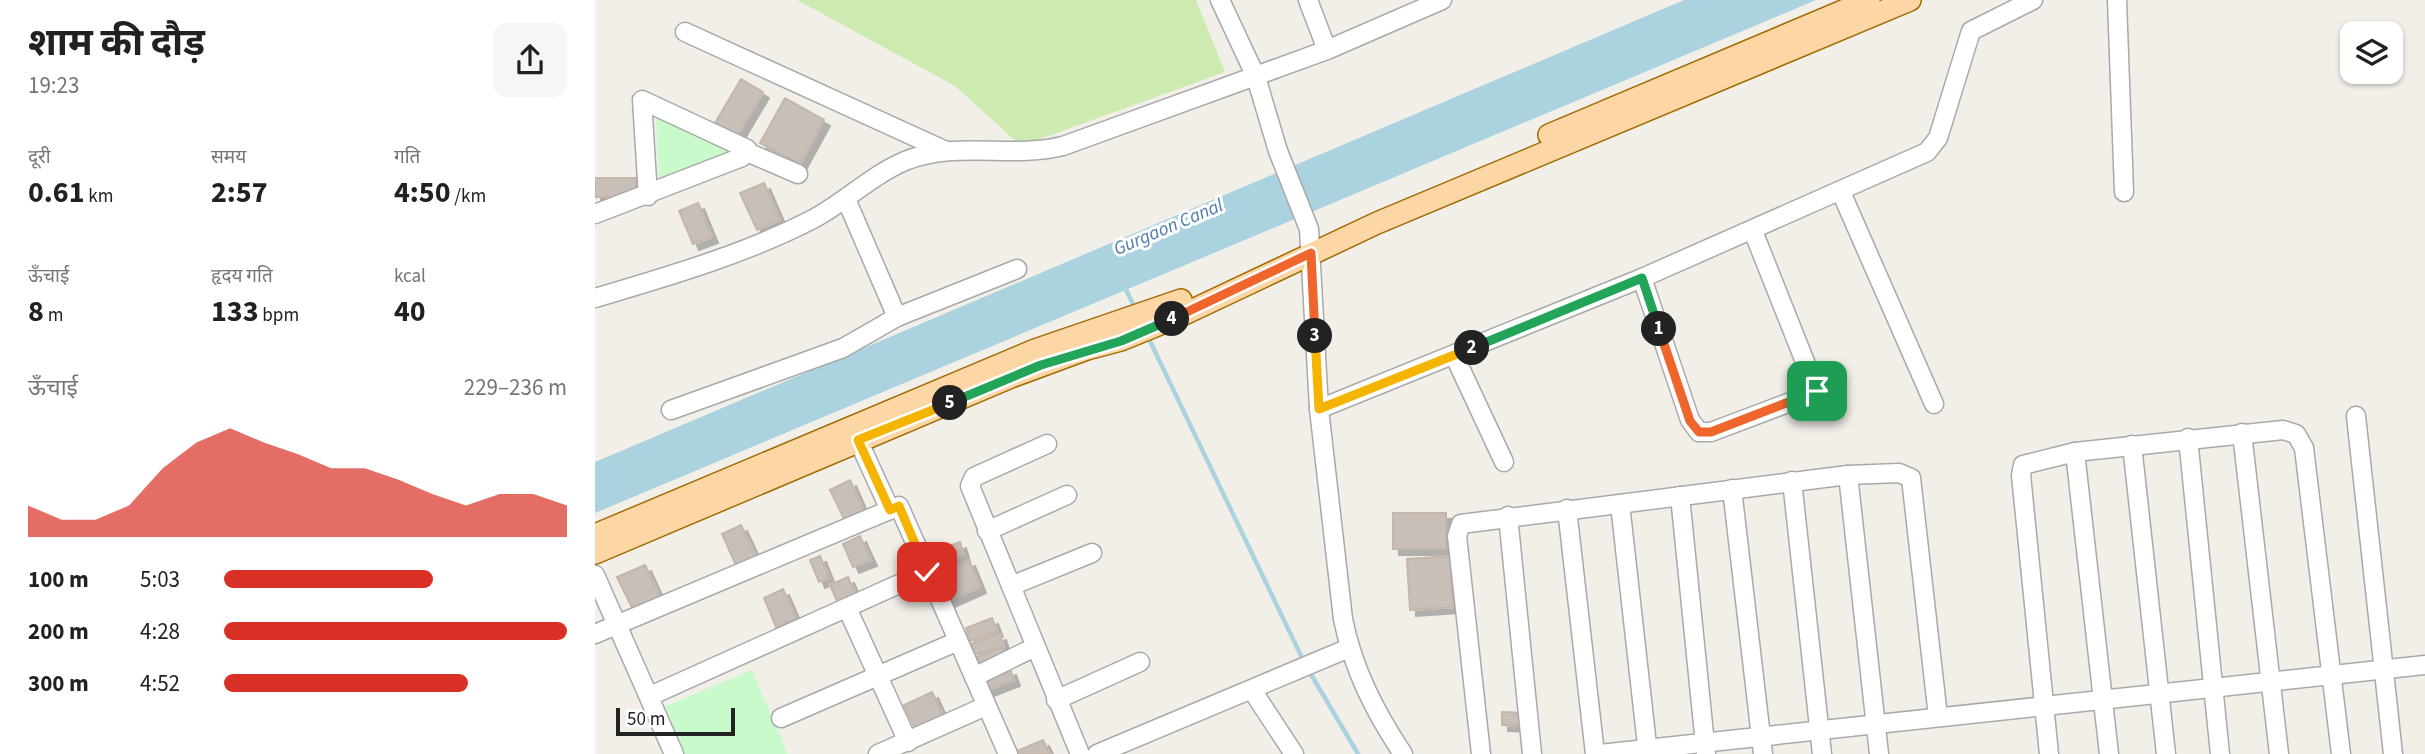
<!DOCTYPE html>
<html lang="hi">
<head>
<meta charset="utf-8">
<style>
	body { margin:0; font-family:"Source Sans 3","Noto Sans Devanagari",sans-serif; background:#f6f6f6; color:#202124; height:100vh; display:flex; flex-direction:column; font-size:26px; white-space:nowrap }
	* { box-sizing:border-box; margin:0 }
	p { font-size:23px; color:#757577 }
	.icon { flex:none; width:38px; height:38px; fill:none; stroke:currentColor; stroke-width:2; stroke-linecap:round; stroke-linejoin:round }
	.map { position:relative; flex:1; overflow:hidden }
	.side { display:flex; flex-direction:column; background:#fff; width:595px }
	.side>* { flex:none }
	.fabs { position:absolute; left:1745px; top:21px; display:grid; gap:14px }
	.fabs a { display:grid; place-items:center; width:63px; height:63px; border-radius:14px; background:#fff; box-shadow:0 2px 5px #0004; font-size:35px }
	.scale { position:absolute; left:21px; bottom:18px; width:119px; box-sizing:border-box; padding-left:7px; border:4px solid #222; border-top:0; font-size:19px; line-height:24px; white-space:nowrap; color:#222; -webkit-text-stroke:5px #fff; paint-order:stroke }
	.pin { position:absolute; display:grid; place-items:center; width:60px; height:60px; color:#fff; margin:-30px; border-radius:14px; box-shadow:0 4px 10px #0006 }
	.km { position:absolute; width:35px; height:35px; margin:-18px; border-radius:50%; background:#222; color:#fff; font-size:19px; line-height:35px; text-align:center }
	.round { display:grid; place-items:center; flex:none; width:74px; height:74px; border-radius:14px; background:#f6f6f6 }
	.summary { display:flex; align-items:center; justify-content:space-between; height:119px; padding:0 28px }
	h1 { font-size:38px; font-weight:700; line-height:52px }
	.figures { display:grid; grid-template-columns:repeat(3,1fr); gap:10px; height:119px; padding:7px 28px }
	.figures div { display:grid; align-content:center }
	.figures b { font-size:30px; font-weight:700 }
	.figures small { font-size:19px; font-weight:400 }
	.figures p { font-size:19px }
	.chart { height:196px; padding:14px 28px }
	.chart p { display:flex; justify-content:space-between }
	.chart svg { width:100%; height:126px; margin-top:7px; fill:#d93025; opacity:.7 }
	ul { padding:0 28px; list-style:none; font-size:23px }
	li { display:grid; grid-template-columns:112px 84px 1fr; align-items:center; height:52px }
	li i { height:18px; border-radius:9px; background:#d93025 }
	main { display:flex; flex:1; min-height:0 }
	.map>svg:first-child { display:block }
	.grass { fill:#cdebb0 }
	.park { fill:#c8facc }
	.water { fill:#aad3df }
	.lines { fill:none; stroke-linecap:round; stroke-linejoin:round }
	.stream { stroke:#aad3df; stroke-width:4.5 }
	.building { fill:#c7bfb8; stroke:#c4b6ab; stroke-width:2; filter:url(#shadow) }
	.minor-casing { stroke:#a9a9a9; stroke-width:21 }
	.major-casing { stroke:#a06b00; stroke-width:24 }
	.minor { stroke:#fff; stroke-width:18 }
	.major { stroke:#fcd6a4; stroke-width:21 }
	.split-1-casing { stroke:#fff; stroke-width:14 }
	.split-2-casing { stroke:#fff; stroke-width:14 }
	.split-3-casing { stroke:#fff; stroke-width:14 }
	.split-4-casing { stroke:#fff; stroke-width:14 }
	.split-5-casing { stroke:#fff; stroke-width:14 }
	.split-6-casing { stroke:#fff; stroke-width:14 }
	.split-1 { stroke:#f0652b; stroke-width:9 }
	.split-2 { stroke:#22a559; stroke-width:9 }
	.split-3 { stroke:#f5b400; stroke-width:9 }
	.split-4 { stroke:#f0652b; stroke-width:9 }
	.split-5 { stroke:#22a559; stroke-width:9 }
	.split-6 { stroke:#f5b400; stroke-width:9 }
	.labels { text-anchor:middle; stroke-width:6; stroke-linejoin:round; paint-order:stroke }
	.water-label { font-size:19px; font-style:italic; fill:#4a7aab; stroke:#fff }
</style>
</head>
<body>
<main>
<section class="side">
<div class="summary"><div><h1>शाम की दौड़</h1><p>19:23</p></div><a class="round"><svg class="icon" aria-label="share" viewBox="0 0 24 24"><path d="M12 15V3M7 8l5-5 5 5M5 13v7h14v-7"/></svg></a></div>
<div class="figures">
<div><p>दूरी</p><b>0.61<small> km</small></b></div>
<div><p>समय</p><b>2:57</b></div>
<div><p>गति</p><b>4:50<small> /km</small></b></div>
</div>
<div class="figures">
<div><p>ऊँचाई</p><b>8<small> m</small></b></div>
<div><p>हृदय गति</p><b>133<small> bpm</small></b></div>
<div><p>kcal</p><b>40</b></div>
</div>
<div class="chart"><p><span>ऊँचाई</span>229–236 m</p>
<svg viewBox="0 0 160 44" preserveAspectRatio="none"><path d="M0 44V33L10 38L20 38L30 33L40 20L50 11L60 6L70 11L80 15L90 20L100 20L110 24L120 29L130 33L140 29L150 29L160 33V44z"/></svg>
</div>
<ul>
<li><b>100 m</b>5:03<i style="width:61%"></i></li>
<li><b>200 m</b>4:28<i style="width:100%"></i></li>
<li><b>300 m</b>4:52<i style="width:71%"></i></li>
</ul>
</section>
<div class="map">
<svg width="1830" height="754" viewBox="0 0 1830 754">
	<defs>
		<filter id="shadow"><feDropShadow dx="6" dy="6" stdDeviation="0" flood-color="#0004"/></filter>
	</defs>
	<rect width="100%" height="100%" fill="#f2efe9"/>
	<polygon class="grass" points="202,0 601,0 630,72 426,146 360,86"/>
	<g class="park">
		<polygon points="61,118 145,153 64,184"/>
		<polygon points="157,670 193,754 80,754 62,710"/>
	</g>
	<polygon class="water" points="1089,0 1221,0 0,513 0,462"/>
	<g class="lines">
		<g class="stream">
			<polyline points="529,286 541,310"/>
			<polyline points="553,337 710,664"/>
			<polyline points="714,671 763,754"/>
		</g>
	</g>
	<g class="building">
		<polygon points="146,79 168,92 142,136 120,123"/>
		<polygon points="190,98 229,120 205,164 165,143"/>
		<rect x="0" y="178" width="41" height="19"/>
		<polygon points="169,183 185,220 162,230 145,193"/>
		<polygon points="103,203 117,237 98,244 84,211"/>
		<polygon points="255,480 271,516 252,525 235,490"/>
		<rect x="798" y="513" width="53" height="36"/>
		<polygon points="146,525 164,563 144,572 127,534"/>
		<polygon points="265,536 276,560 258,567 248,544"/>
		<polygon points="365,542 369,555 343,565 338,552"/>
		<polygon points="225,556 234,578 224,582 215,560"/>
		<polygon points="855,556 858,607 815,610 812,559"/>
		<polygon points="374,560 385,587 354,601 342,574"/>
		<polygon points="50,565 67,602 40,614 22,577"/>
		<polygon points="253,577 263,600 245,608 235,585"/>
		<polygon points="188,589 201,619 181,627 169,598"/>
		<polygon points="397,618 402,631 375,641 371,628"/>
		<polygon points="405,634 409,646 379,655 376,644"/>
		<polygon points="407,647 411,658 386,667 382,657"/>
		<polygon points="415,669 419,680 393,690 388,679"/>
		<polygon points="337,692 350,720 322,733 309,705"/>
		<polygon points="907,712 930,713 929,726 907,725"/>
		<polygon points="448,740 455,754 420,754 420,752"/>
	</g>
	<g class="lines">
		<defs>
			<g id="minor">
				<path d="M625,0l36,77 22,74 31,78 10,180 24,210c10,50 32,93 60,135"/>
				<polyline points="713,0 732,50"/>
				<polyline points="1522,0 1529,192"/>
				<polyline points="90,32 351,151"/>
				<polyline points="152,152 203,174"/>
				<polyline points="1246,192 1339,404"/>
				<polyline points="0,214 147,157 152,149 47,100 53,196"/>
				<polyline points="1047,278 1095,420 1104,432 1116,432 1222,392 1158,231"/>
				<path d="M0,298c74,-22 151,-44 220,-80 31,-17 57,-43 90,-57 51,-21 106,-2 158,-15l264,-96 115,-50"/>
				<polyline points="302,317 422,269"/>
				<polyline points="859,355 909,462"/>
				<polyline points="724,409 1047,278 1332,152 1343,138 1376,31 1438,0"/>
				<polyline points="76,410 248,348 302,317 251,199"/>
				<polyline points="1761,416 1798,754"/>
				<polyline points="1647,433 1684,754"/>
				<polyline points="1593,438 1625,754"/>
				<polyline points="263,440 295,510"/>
				<polyline points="452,444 379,477 375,486 485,754"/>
				<polyline points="1537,445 1571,754"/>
				<polyline points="1480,452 1514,754"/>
				<polyline points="1253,475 1284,754"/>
				<polyline points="1197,481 1227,754"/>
				<polyline points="1137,489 1168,754"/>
				<polyline points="1085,496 1111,754"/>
				<polyline points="1025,504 1053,754"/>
				<polyline points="972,509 1000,754"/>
				<polyline points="913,516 937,754"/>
				<polyline points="392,531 472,495"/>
				<polyline points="0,575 79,754"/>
				<polyline points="416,586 497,553"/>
				<polyline points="253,610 313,742"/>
				<polyline points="0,634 304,506 413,754"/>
				<polyline points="379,677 440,647"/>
				<polyline points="657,690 699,754"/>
				<polyline points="55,696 333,571"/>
				<polyline points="461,700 545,662"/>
				<polyline points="186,718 363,641"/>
				<polyline points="283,754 391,706"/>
				<polyline points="502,754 754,648"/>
				<polyline points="886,754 862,536 866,524 1253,475 1304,473 1316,478 1343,717"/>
				<polyline points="1005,754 1830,665"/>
				<polyline points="1454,754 1426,475 1428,465 1480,452 1688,430 1701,434 1709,448 1746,754"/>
			</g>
			<g id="major">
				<polyline points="954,135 1274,0"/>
				<polyline points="0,535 440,350 586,300"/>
				<polyline points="0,553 416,377 492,349 526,340 585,316 782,223 1315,0"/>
			</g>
		</defs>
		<use href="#minor" class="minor-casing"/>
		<use href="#major" class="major-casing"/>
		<use href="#minor" class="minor"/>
		<use href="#major" class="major"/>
	</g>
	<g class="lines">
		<defs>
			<polyline id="split-1" points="1064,329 1095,421 1104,432 1116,432 1222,391"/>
			<polyline id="split-2" points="877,348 1047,278 1064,329"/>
			<polyline id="split-3" points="720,336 724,409 877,348"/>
			<polyline id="split-4" points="577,319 716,253 720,336"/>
			<polyline id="split-5" points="355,403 446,365 526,341 577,319"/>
			<polyline id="split-6" points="332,572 304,506 295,510 263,440 355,403"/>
		</defs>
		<use href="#split-1" class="split-1-casing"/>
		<use href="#split-2" class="split-2-casing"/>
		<use href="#split-3" class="split-3-casing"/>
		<use href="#split-4" class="split-4-casing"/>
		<use href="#split-5" class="split-5-casing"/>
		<use href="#split-6" class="split-6-casing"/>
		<use href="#split-1" class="split-1"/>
		<use href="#split-2" class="split-2"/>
		<use href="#split-3" class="split-3"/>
		<use href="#split-4" class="split-4"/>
		<use href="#split-5" class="split-5"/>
		<use href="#split-6" class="split-6"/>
	</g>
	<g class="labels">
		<g class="water-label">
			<text transform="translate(573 226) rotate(-23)" y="7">Gurgaon Canal</text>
		</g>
	</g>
</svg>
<div class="fabs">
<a><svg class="icon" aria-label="layers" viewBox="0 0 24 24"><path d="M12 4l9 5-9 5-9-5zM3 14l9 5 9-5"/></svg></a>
</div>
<div class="scale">50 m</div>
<div class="pin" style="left:1222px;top:391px;background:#1e9e55"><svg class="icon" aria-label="arrive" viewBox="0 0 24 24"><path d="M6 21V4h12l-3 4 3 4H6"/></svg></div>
<div class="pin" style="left:332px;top:572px;background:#d93025"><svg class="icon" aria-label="check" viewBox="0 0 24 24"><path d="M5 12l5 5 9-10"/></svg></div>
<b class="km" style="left:1064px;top:329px">1</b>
<b class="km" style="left:877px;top:348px">2</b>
<b class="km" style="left:720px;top:336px">3</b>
<b class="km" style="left:577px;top:319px">4</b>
<b class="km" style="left:355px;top:403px">5</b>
</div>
</main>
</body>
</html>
